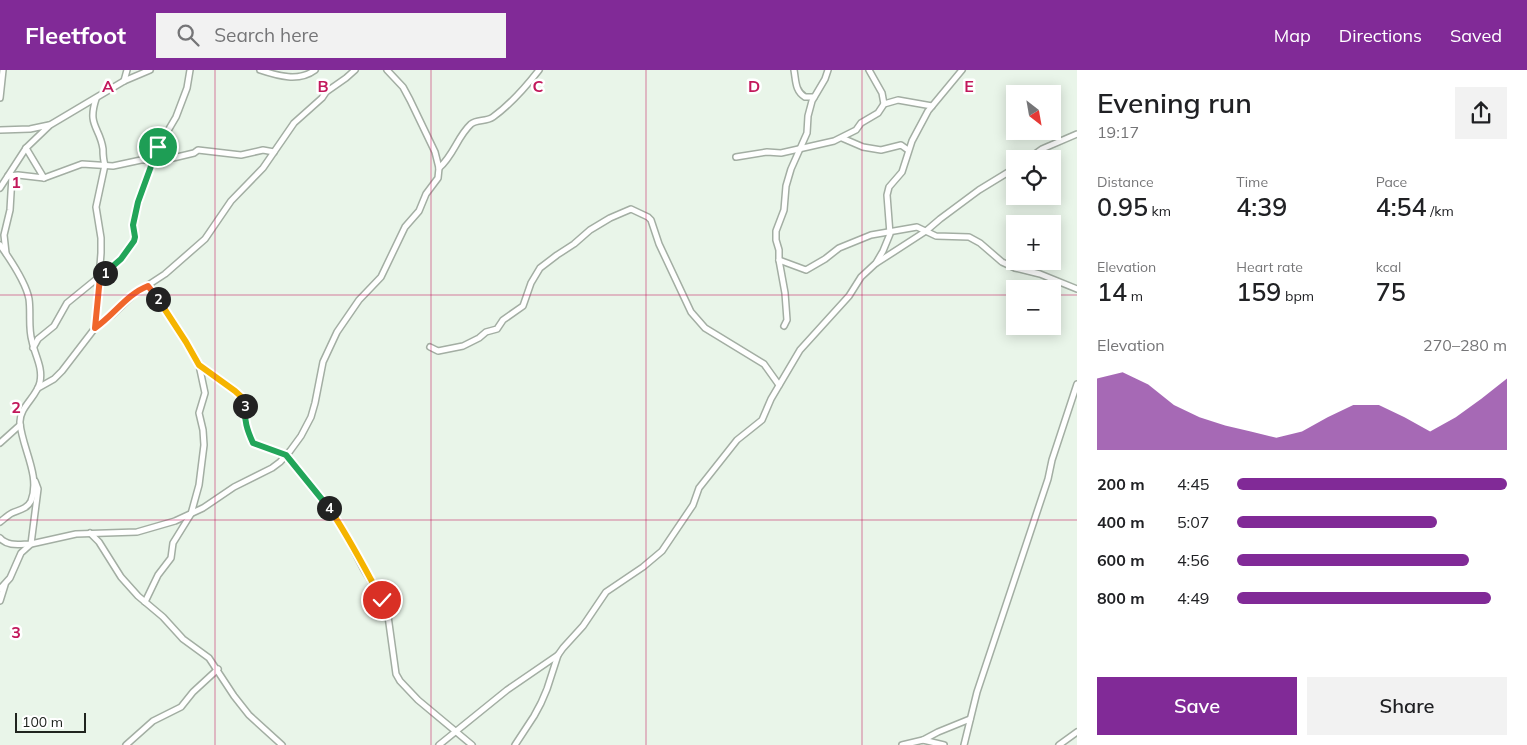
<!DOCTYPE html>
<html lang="en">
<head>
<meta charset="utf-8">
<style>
	body { margin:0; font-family:Mulish,sans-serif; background:#f2f2f2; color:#202124; height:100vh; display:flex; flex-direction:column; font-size:19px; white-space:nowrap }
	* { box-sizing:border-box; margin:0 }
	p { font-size:16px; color:#757577 }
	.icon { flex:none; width:28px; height:28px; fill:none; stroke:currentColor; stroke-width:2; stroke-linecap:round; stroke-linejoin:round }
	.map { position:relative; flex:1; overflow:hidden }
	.drawer { display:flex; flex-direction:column; background:#fff; width:450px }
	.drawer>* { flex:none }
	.needle { width:32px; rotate:149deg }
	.controls { position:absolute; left:1006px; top:15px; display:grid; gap:10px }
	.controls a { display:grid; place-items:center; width:55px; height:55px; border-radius:0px; background:#fff; box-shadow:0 2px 12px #0003; font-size:25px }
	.scale { position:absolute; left:15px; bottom:12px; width:71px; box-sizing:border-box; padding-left:5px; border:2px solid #20241f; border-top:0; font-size:14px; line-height:18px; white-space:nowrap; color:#20241f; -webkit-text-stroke:4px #fff; paint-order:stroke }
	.pin { position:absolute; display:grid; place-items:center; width:42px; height:42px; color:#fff; margin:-21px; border:2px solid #fff; border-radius:50%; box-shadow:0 1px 5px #0007 }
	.km { position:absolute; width:25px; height:25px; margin:-12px; border-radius:50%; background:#222; color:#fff; font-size:14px; line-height:25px; text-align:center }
	.round { display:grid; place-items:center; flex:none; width:52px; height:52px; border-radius:0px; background:#f2f2f2 }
	.overview { display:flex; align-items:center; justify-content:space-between; height:85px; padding:0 20px }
	h1 { font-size:28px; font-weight:600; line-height:38px }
	.metrics { display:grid; grid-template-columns:repeat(3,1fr); gap:8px; height:85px; padding:5px 20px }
	.metrics div { display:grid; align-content:center }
	.metrics b { font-size:25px; font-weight:600 }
	.metrics small { font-size:14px; font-weight:400 }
	.metrics p { font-size:14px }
	.chart { height:140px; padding:10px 20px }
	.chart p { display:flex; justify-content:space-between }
	.chart svg { width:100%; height:90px; margin-top:5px; fill:#812a97; opacity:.7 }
	.button { display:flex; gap:10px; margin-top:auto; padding:10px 20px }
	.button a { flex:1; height:58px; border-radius:0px; background:#812a97; color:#fff; font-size:20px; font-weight:600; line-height:58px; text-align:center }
	.button a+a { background:#f2f2f2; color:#202124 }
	ul { padding:0 20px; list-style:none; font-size:16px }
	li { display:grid; grid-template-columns:80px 60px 1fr; align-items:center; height:38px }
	li i { height:12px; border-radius:6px; background:#812a97 }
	header { display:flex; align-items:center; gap:30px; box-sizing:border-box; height:70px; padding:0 25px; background:#812a97; color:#fff }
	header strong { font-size:24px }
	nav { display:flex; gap:28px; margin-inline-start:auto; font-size:18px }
	.search { width:350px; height:45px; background:#f2f2f2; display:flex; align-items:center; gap:12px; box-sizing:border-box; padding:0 18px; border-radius:0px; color:#757577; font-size:19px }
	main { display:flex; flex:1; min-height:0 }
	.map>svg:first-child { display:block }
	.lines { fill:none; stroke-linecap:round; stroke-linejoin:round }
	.street-casing { stroke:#a3aea3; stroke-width:8 }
	.street { stroke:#fff; stroke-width:5 }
	.split-1-casing { stroke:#fff; stroke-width:10 }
	.split-2-casing { stroke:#fff; stroke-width:10 }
	.split-3-casing { stroke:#fff; stroke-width:10 }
	.split-4-casing { stroke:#fff; stroke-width:10 }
	.split-5-casing { stroke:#fff; stroke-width:10 }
	.split-1 { stroke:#22a559; stroke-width:6 }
	.split-2 { stroke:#f0652b; stroke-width:6 }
	.split-3 { stroke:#f5b400; stroke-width:6 }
	.split-4 { stroke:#22a559; stroke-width:6 }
	.split-5 { stroke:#f5b400; stroke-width:6 }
	.grid { fill:none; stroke:#c2185b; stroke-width:1; stroke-opacity:0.55 }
	.grid-label { font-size:16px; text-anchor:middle; font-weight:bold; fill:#c2185b; stroke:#fff; stroke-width:5; stroke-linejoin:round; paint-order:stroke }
</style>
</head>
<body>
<header>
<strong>Fleetfoot</strong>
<div class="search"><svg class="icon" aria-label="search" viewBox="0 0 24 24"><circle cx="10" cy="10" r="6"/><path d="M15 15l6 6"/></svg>Search here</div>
<nav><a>Map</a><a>Directions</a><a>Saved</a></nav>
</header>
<main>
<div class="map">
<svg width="1077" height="675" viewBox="0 0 1077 675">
	<rect width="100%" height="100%" fill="#e9f5e9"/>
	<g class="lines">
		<defs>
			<g id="street">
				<path d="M260,0c18,6 39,12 55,0"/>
				<path d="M794,0c2,11 1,21 11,27h9"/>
				<polyline points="869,0 882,23 884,34"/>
				<polyline points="124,11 127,0"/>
				<polyline points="0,28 3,0"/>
				<polyline points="0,60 30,59 49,55"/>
				<polyline points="842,68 863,77 881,80 901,75 908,80"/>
				<polyline points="26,78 44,108"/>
				<polyline points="736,87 767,82 781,83 834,71 856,60 861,53 878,43 884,34 898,30 932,36"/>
				<polyline points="1028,89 1042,79 1077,64"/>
				<path d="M439,98c15,-13 18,-31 32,-44 6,-5 15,-2 22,-7 18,-13 32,-29 46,-47"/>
				<polyline points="8,106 18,105 44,108 82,94 113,96 141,90 160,90 173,88 194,83 198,80 241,85 263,80 274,82"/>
				<polyline points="0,118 26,78 50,55 124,11 150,0"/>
				<path d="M0,175c10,14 26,38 29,54 2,14 -1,29 3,42 3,15 11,26 8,41 -3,15 -21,25 -20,41 2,25 21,53 11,78 -4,8 -12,9 -19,12 -4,2 -8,6 -12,9"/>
				<polyline points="6,183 4,165 10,140 12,106"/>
				<polyline points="779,190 806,200 825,189 839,178 871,165 917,157 936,166 969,167 980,173 1002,192 1015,198 1040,204 1077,219"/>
				<polyline points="876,193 883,181 890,164 887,125 889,117 902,102 912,71 928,41 962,0"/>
				<path d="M149,216l27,40 23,39 36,26 11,10c-2,16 0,27 7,42l33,12 43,53 17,27 17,33 19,32 6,16 8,58 4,7 18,19 54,45"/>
				<polyline points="784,256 787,250 785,223 779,190 779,180 776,170 776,161 784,140 786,116 791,99 807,63 808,46 812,31 825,9 828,0"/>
				<path d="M95,258l6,-75v-15l-5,-31 9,-42c-2,-6 -2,-10 -2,-16 -3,-22 -16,-23 -7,-50"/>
				<polyline points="430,277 438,281 463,276 479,268 486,262 497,259 503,250 523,236 531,213 540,198 557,185 574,174 590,160 610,148 631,139 648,147 651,150 659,174 691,242 705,258 764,294 779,315"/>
				<polyline points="33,278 38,269 54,256 67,233 121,189 134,171 135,167 133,155 140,126 156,81 176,47 187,18 190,0"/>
				<polyline points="38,318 54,309 62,301 95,258 112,245 133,225 165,204 205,169 231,131 263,98 294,53 322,28 326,22 346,8 355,0"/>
				<polyline points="0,373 20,355"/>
				<polyline points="90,463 99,472 121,507 138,526 163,547 183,569 209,588 234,626 249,645 282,675"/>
				<path d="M0,468c8,9 20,6 31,6l7,-55 -3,-8"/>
				<polyline points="0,519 10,508 21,483 31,474 76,464 137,462 175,451 203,438 234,417 272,398 280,392 290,381 301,366 311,347 315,333 323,292 337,262 359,230 381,207 405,157 419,141 426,124 438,108 439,98 435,82 410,30 403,17 387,0"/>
				<polyline points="0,531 5,515"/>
				<polyline points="145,532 158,505 171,488 173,473 191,444 199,415 204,375 203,360 199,343 205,323 199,295"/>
				<polyline points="923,670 938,662 970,649"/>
				<polyline points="126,675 153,651 181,637 193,622 218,599"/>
				<polyline points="439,675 507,620 558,585"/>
				<polyline points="515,675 534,646 541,633 547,619 558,585 563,578 583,556 606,522 643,497 662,481 693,435 699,418 737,370 762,350 771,329 800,280 849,226 861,207 875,194 926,161 940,149 979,120 1015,98"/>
				<polyline points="902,675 923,670 944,675"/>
				<polyline points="964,675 977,622 1048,409 1052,390 1077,314"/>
				<polyline points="1059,675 1077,662"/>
			</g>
		</defs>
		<use href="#street" class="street-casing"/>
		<use href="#street" class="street"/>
	</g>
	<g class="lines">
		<defs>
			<polyline id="split-1" points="105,203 121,189 134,171 135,167 133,155 138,132 158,77"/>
			<path id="split-2" d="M105,203l-5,4 -5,51c19,-13 32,-34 53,-42l10,13"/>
			<polyline id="split-3" points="158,229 186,272 199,295 235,321 246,331 245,336"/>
			<path id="split-4" d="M245,336c-1,14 2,24 8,37l33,12 43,53"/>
			<path id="split-5" d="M329,438c20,29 36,61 53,92"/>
		</defs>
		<use href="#split-1" class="split-1-casing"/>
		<use href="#split-2" class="split-2-casing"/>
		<use href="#split-3" class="split-3-casing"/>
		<use href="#split-4" class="split-4-casing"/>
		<use href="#split-5" class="split-5-casing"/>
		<use href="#split-1" class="split-1"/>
		<use href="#split-2" class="split-2"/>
		<use href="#split-3" class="split-3"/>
		<use href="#split-4" class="split-4"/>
		<use href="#split-5" class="split-5"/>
	</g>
	<path class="grid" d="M215,0v675M431,0v675M646,0v675M862,0v675M0,225h1015M1052,225h25M0,450h1077"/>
	<g class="grid-label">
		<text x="108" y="22">A</text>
		<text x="323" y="22">B</text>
		<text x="538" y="22">C</text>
		<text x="754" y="22">D</text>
		<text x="969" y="22">E</text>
		<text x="16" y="118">1</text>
		<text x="16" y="343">2</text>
		<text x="16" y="568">3</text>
	</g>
</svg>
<div class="controls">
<a><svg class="needle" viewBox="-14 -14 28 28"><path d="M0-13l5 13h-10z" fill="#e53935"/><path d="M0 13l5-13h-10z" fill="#757577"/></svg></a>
<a><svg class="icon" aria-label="locate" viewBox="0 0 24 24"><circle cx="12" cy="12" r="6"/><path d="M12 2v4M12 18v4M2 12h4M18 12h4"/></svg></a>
<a>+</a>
<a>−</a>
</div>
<div class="scale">100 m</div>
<div class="pin" style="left:158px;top:77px;background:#1e9e55"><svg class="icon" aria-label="arrive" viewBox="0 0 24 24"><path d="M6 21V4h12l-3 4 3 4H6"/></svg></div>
<div class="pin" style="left:382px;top:530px;background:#d93025"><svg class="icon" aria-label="check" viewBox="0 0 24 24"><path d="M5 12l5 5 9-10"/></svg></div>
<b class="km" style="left:105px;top:203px">1</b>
<b class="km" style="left:158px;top:229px">2</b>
<b class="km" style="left:245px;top:336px">3</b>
<b class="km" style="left:329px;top:438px">4</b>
</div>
<section class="drawer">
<div class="overview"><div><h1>Evening run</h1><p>19:17</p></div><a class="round"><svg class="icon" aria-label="share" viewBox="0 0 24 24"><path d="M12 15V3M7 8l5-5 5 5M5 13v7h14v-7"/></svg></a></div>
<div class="metrics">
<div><p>Distance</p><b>0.95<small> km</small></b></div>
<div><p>Time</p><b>4:39</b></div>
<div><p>Pace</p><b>4:54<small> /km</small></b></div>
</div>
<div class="metrics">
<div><p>Elevation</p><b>14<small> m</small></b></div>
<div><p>Heart rate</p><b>159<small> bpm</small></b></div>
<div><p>kcal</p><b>75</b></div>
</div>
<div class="chart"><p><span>Elevation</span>270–280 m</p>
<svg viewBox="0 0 160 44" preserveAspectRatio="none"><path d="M0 44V9L10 6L20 12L30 22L40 28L50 32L60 35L70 38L80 35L90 28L100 22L110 22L120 28L130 35L140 28L150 19L160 9V44z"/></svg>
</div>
<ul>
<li><b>200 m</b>4:45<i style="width:100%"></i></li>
<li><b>400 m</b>5:07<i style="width:74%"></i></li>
<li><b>600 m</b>4:56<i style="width:86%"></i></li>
<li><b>800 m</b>4:49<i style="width:94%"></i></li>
</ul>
<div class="button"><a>Save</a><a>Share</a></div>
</section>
</main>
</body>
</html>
